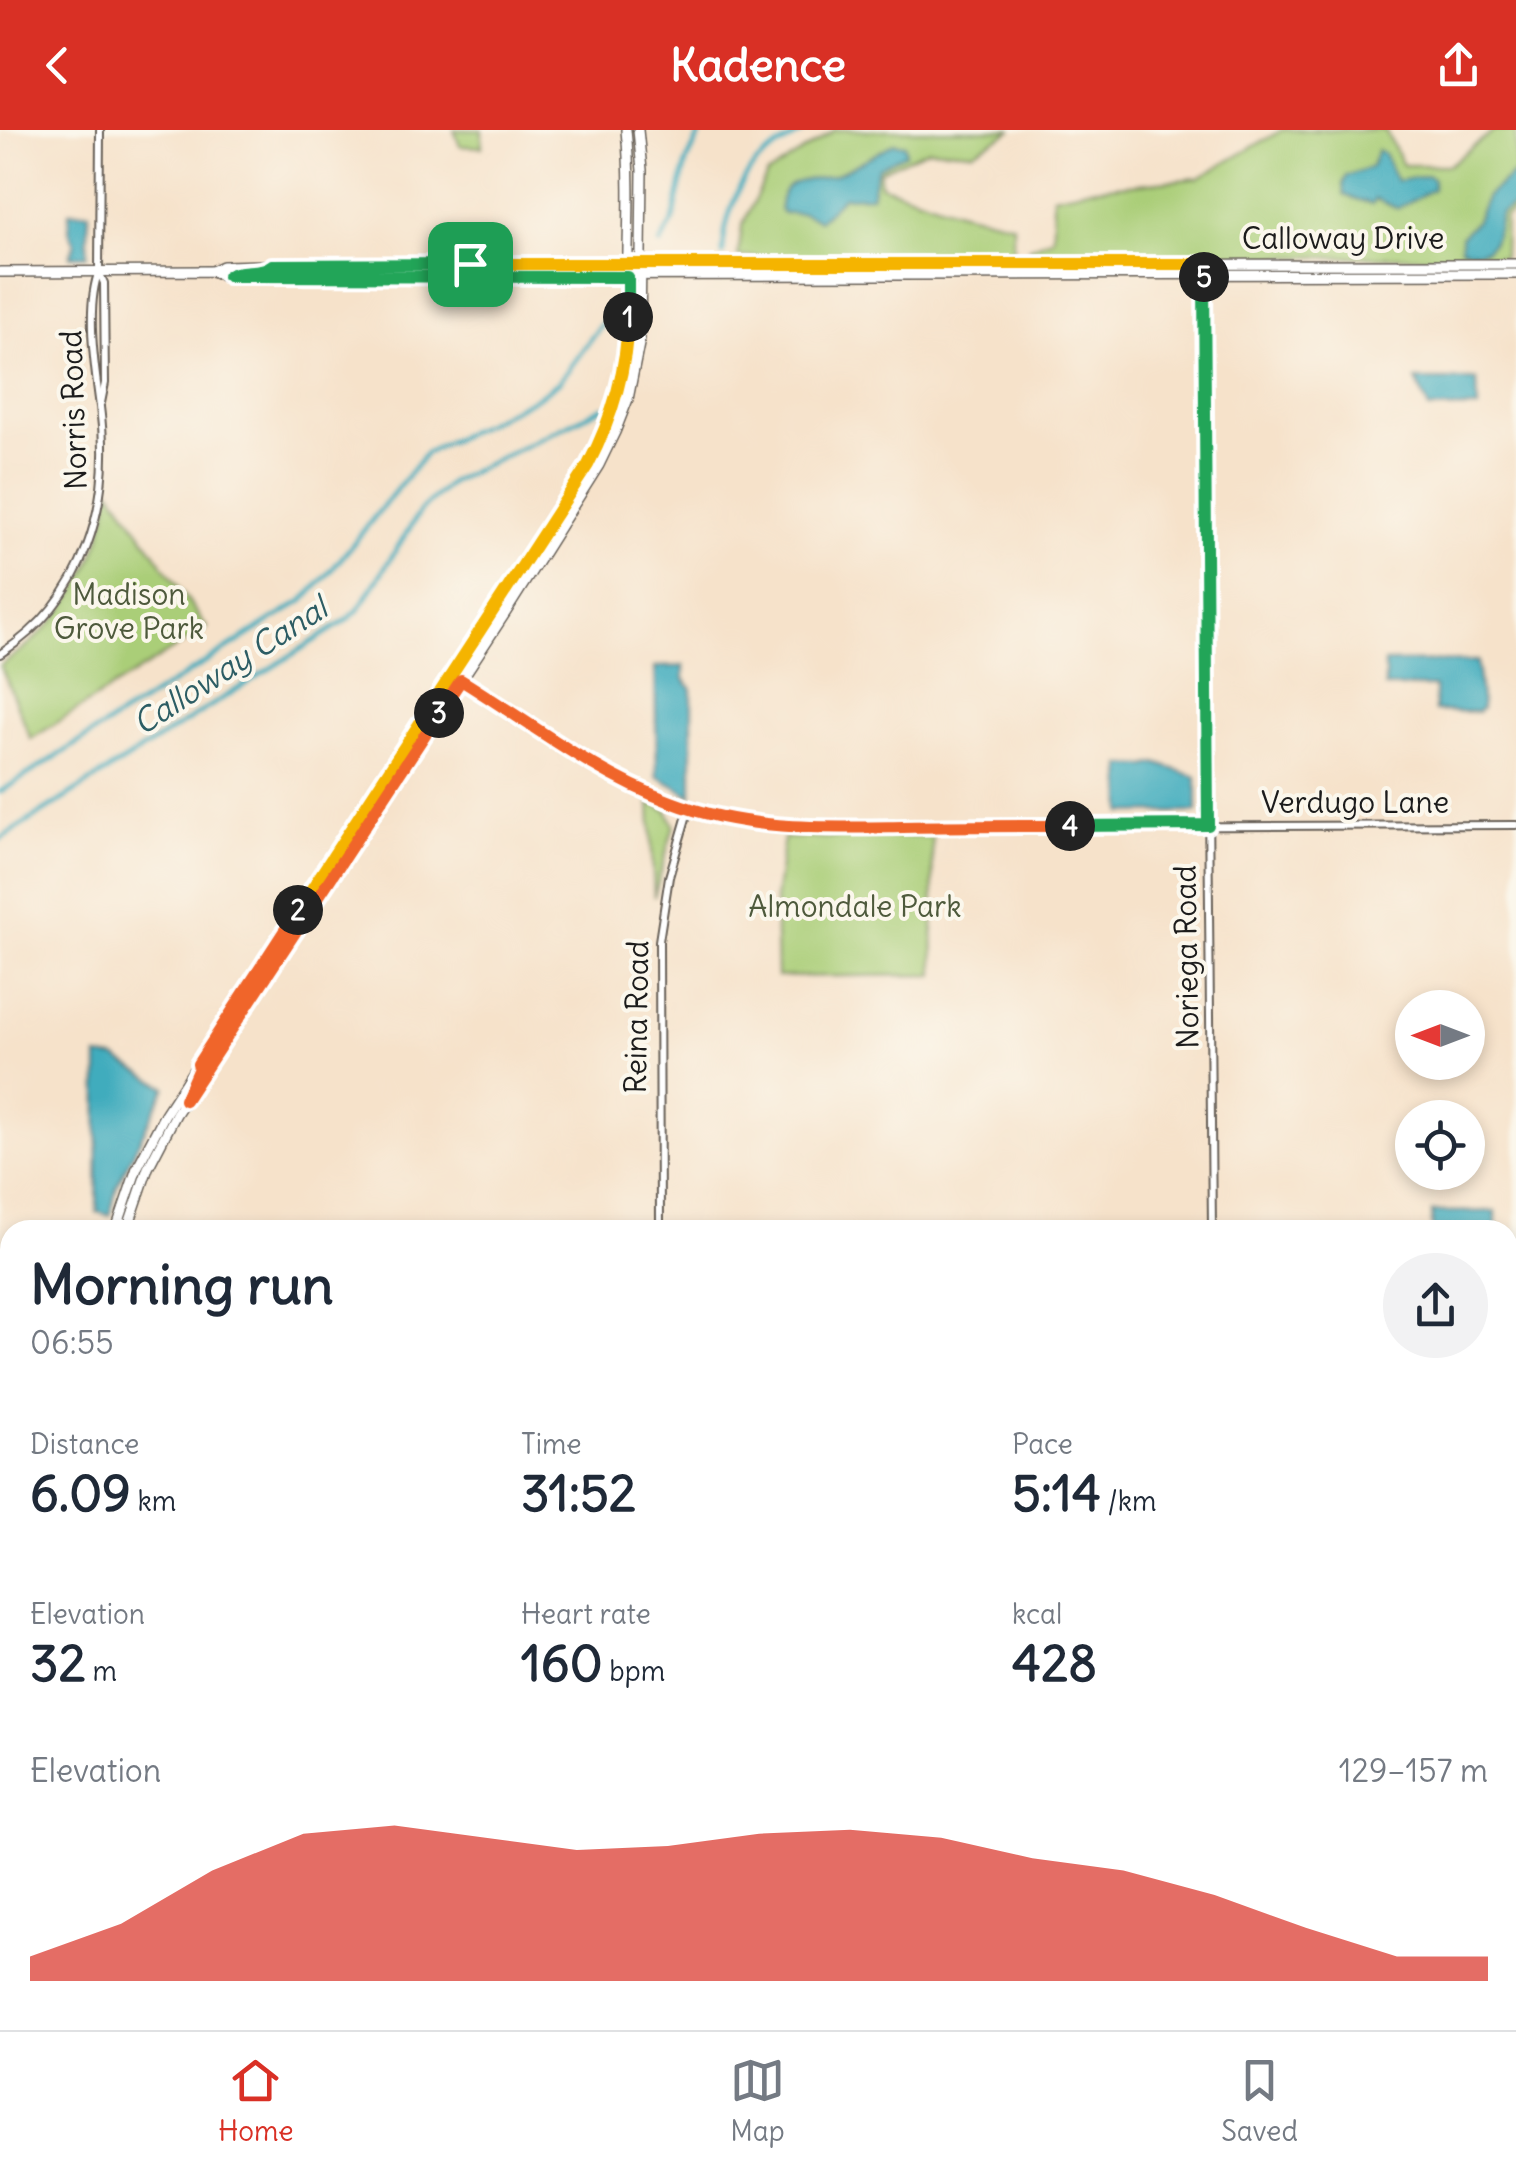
<!DOCTYPE html>
<html lang="en">
<head>
<meta charset="utf-8">
<style>
	body { margin:0; font-family:Delius,sans-serif; background:#f2f2f3; color:#1f2937; height:100vh; display:flex; flex-direction:column; font-size:38px; white-space:nowrap }
	* { box-sizing:border-box; margin:0 }
	p { font-size:32px; color:#747a83 }
	.icon { flex:none; width:55px; height:55px; fill:none; stroke:currentColor; stroke-width:2; stroke-linecap:round; stroke-linejoin:round }
	.map { position:relative; flex:1; overflow:hidden }
	.details { position:absolute; left:0px; top:1090px; width:1518px; height:810px; display:flex; flex-direction:column; background:#fff; border-radius:30px 30px 0 0; box-shadow:0 5px 15px #0003 }
	.details>* { flex:none }
	.needle { width:65px; rotate:270deg }
	.buttons { position:absolute; left:1395px; top:860px; display:grid; gap:20px }
	.buttons a { display:grid; place-items:center; width:90px; height:90px; border-radius:50%; background:#fff; box-shadow:0 5px 15px #0003; font-size:50px }
	.pin { position:absolute; display:grid; place-items:center; width:85px; height:85px; color:#fff; margin:-42px; border-radius:20px; box-shadow:0 5px 15px #0006 }
	.km { position:absolute; width:50px; height:50px; margin:-25px; border-radius:50%; background:#222; color:#fff; font-size:28px; line-height:50px; text-align:center }
	.round { display:grid; place-items:center; flex:none; width:105px; height:105px; border-radius:52px; background:#f2f2f3 }
	.head { display:flex; align-items:center; justify-content:space-between; height:170px; padding:0 30px }
	h1 { font-size:55px; font-weight:800; line-height:75px }
	.stats { display:grid; grid-template-columns:repeat(3,1fr); gap:15px; height:170px; padding:10px 30px }
	.stats div { display:grid; align-content:center }
	.stats b { font-size:50px; font-weight:800 }
	.stats small { font-size:28px; font-weight:400 }
	.stats p { font-size:28px }
	.chart { height:280px; padding:20px 30px }
	.chart p { display:flex; justify-content:space-between }
	.chart svg { width:100%; height:180px; margin-top:10px; fill:#d93025; opacity:.7 }
	header { display:flex; justify-content:space-between; align-items:center; height:130px; padding:0 30px; background:#d93025; color:#fff; font-size:45px; font-weight:800 }
	.tabs { display:flex; justify-content:space-around; align-items:center; height:140px; border-top:2px solid #e0e1e3; background:#fff; font-size:28px; color:#747a83 }
	.tabs a { display:grid; justify-items:center; gap:5px }
	.tabs .selected { color:#d93025 }
	.map>svg:first-child { display:block }
	.green { fill:#aace78; stroke:#63754a; stroke-width:2.5 }
	.water { fill:#3facbd; stroke:#2e646c; stroke-width:2.5 }
	.lines { fill:none; stroke-linecap:round; stroke-linejoin:round }
	.canal { stroke:#3facbd; stroke-width:5 }
	.minor-casing { stroke:#686159; stroke-width:10 }
	.major-casing { stroke:#686159; stroke-width:12 }
	.minor { stroke:#fff; stroke-width:6 }
	.major { stroke:#fff; stroke-width:9 }
	.split-1-casing { stroke:#fff; stroke-width:20 }
	.split-2-casing { stroke:#fff; stroke-width:20 }
	.split-3-casing { stroke:#fff; stroke-width:20 }
	.split-4-casing { stroke:#fff; stroke-width:20 }
	.split-5-casing { stroke:#fff; stroke-width:20 }
	.split-6-casing { stroke:#fff; stroke-width:20 }
	.split-1 { stroke:#22a559; stroke-width:12 }
	.split-2 { stroke:#f5b400; stroke-width:12 }
	.split-3 { stroke:#f0652b; stroke-width:12 }
	.split-4 { stroke:#f0652b; stroke-width:12 }
	.split-5 { stroke:#22a559; stroke-width:12 }
	.split-6 { stroke:#f5b400; stroke-width:12 }
	.labels { text-anchor:middle; stroke-width:8; stroke-linejoin:round; paint-order:stroke }
	.street-label { font-size:30px; fill:#1c1c1c; stroke:#fbf7ec }
	.park-label { font-size:30px; fill:#4e5a3c; stroke:#fbf7ec }
	.water-label { font-size:32px; font-style:italic; fill:#2c5d64; stroke:#fbf7ec }
</style>
</head>
<body>
<header><svg class="icon" aria-label="back" viewBox="0 0 24 24"><path d="M15 5l-7 7 7 7"/></svg>Kadence<svg class="icon" aria-label="share" viewBox="0 0 24 24"><path d="M12 15V3M7 8l5-5 5 5M5 13v7h14v-7"/></svg></header>
<div class="map">
<svg width="1516" height="1900" viewBox="0 0 1516 1900">
	<rect width="100%" height="100%" fill="#fbf7ec"/>
	<filter id="ink" filterUnits="userSpaceOnUse"><feTurbulence type="fractalNoise" baseFrequency=".01" numOctaves="2"/><feDisplacementMap in="SourceGraphic" scale="20" xChannelSelector="R" yChannelSelector="G"/><feConvolveMatrix kernelMatrix="1 2 1 2 8 2 1 2 1" color-interpolation-filters="sRGB"/></filter>
	<filter id="wash" filterUnits="userSpaceOnUse"><feTurbulence type="fractalNoise" baseFrequency=".0048" numOctaves="4" result="noise"/><feDisplacementMap in="SourceGraphic" scale="40" xChannelSelector="R" yChannelSelector="G"/><feGaussianBlur stdDeviation="2.25" result="paint"/><feColorMatrix in="noise" values="0 0 0 0 0 0 0 0 0 0 0 0 0 0 0 0 0 1.4 0 .05"/><feComposite in="paint" operator="in"/></filter>
	<g filter="url(#wash)">
		<rect width="100%" height="100%" fill="#f6e2ca"/>
		<g class="green">
			<polygon points="454,0 482,0 482,17 460,16"/>
			<polygon points="835,0 1013,0 973,22 929,19 880,41 880,55 958,81 1013,94 1013,121 1007,127 738,127 742,96 767,45"/>
			<polygon points="1282,0 1385,0 1403,35 1449,35 1495,0 1516,0 1516,80 1505,87 1504,127 1095,127 1034,125 1028,118 1053,108 1053,66 1087,59 1199,48"/>
			<path d="M110,359l97,139 -176,111 -31,-74c64,-40 102,-101 110,-176z"/>
			<polygon points="650,673 667,680 674,695 654,767"/>
			<polygon points="932,706 934,845 777,847 775,769 784,708"/>
			<polygon points="398,1890 443,1890 453,1900 391,1900 391,1895 398,1895"/>
		</g>
		<g class="water">
			<path d="M894,13l11,2 1,8 -28,15 -7,28 -28,1 -24,23 -16,-7h-20l-3,-3c-1,-40 40,-26 59,-37 19,-9 37,-19 55,-30z"/>
			<polygon points="1378,20 1384,24 1397,51 1428,45 1433,49 1433,59 1397,78 1375,69 1372,74 1344,65 1343,54 1346,46 1371,37"/>
			<path d="M1516,42v33l-15,8c-6,25 -7,47 -40,35v-12l14,-14 12,-26z"/>
			<polygon points="69,82 89,82 87,126 70,126 75,113 69,101"/>
			<polygon points="1416,250 1477,250 1478,278 1429,279"/>
			<polygon points="1477,531 1482,578 1478,582 1435,581 1435,557 1385,557 1385,532"/>
			<polygon points="684,536 684,549 692,559 692,666 657,646 655,537"/>
			<polygon points="1156,633 1197,647 1197,682 1123,683 1122,635 1146,636"/>
			<polygon points="98,926 115,928 166,957 117,1056 110,1086 97,1082"/>
			<polygon points="1496,1081 1496,1100 1432,1100 1432,1082"/>
			<polygon points="1508,1510 1515,1510 1514,1618 1508,1618"/>
		</g>
		<g class="lines">
			<g class="canal">
				<polyline points="660,114 673,91 686,33 702,0"/>
				<path d="M723,124c0,-30 14,-73 37,-94 13,-12 31,-20 46,-30"/>
				<polyline points="0,662 304,470 331,441 426,323 538,267 559,252 612,180"/>
				<polyline points="0,709 347,490 359,479 421,380 451,352 604,277"/>
			</g>
		</g>
	</g>
	<g filter="url(#ink)">
		<g class="lines">
			<defs>
				<g id="minor">
					<polyline points="1203,134 1212,1100"/>
					<polyline points="99,142 104,153 105,253 101,273"/>
					<path d="M0,524c85,-54 113,-150 100,-247 -5,-38 -15,-100 -1,-136l1,-141"/>
					<path d="M452,543c114,79 216,149 359,155l705,-3"/>
					<polyline points="660,1100 659,811 669,747 689,678"/>
					<polyline points="0,1242 10,1242"/>
					<polyline points="0,1249 10,1248"/>
					<polyline points="1508,1252 1516,1252"/>
					<polyline points="0,1254 10,1254"/>
					<polyline points="0,1798 10,1799"/>
					<polyline points="1508,1805 1516,1805"/>
					<polyline points="661,1900 661,1890"/>
					<polyline points="1212,1900 1212,1890"/>
				</g>
				<g id="major">
					<polyline points="212,141 223,136 272,135 1516,134"/>
					<polyline points="0,142 212,141 223,146 1516,144"/>
					<path d="M116,1100l21,-62 28,-54 414,-635c47,-77 48,-144 49,-232 1,-39 2,-78 -2,-117"/>
					<polyline points="127,1100 148,1038 176,984 506,482 599,335 615,302 628,269 640,209 642,40 638,0"/>
					<polyline points="102,1890 102,1900"/>
					<polyline points="113,1900 113,1890"/>
				</g>
			</defs>
			<use href="#minor" class="minor-casing"/>
			<use href="#major" class="major-casing"/>
			<use href="#minor" class="minor"/>
			<use href="#major" class="major"/>
		</g>
	</g>
	<g class="lines" filter="url(#ink)">
		<defs>
			<path id="split-1" d="M470,134l-198,1c-12,10 -30,3 -44,11l400,1v40"/>
			<path id="split-2" d="M298,780l290,-445c24,-46 39,-96 40,-148"/>
			<polyline id="split-3" points="298,780 198,934 199,938 185,970 439,583"/>
			<path id="split-4" d="M439,583l22,-33c68,42 134,94 210,122 75,29 153,26 232,25 56,-1 112,-1 167,-1"/>
			<polyline id="split-5" points="1070,696 1208,695 1204,147"/>
			<polyline id="split-6" points="470,134 1203,134 1204,147"/>
		</defs>
		<use href="#split-1" class="split-1-casing"/>
		<use href="#split-2" class="split-2-casing"/>
		<use href="#split-3" class="split-3-casing"/>
		<use href="#split-4" class="split-4-casing"/>
		<use href="#split-5" class="split-5-casing"/>
		<use href="#split-6" class="split-6-casing"/>
		<use href="#split-1" class="split-1"/>
		<use href="#split-2" class="split-2"/>
		<use href="#split-3" class="split-3"/>
		<use href="#split-4" class="split-4"/>
		<use href="#split-5" class="split-5"/>
		<use href="#split-6" class="split-6"/>
	</g>
	<g class="labels">
		<g class="street-label">
			<text x="1343" y="119">Calloway Drive</text>
			<text transform="translate(74 280) rotate(-92)" y="10">Norris Road</text>
			<text x="1355" y="683">Verdugo Lane</text>
			<text transform="translate(1187 827) rotate(-91)" y="10">Noriega Road</text>
			<text transform="translate(637 887) rotate(-89)" y="10">Reina Road</text>
		</g>
		<g class="park-label">
			<text x="129" y="475">Madison<tspan x="129" dy="34">Grove Park</tspan></text>
			<text x="855" y="787">Almondale Park</text>
		</g>
		<g class="water-label">
			<text transform="translate(230 536) rotate(-33)" y="11">Calloway Canal</text>
		</g>
	</g>
</svg>
<div class="buttons">
<a><svg class="needle" viewBox="-14 -14 28 28"><path d="M0-13l5 13h-10z" fill="#e53935"/><path d="M0 13l5-13h-10z" fill="#747a83"/></svg></a>
<a><svg class="icon" aria-label="locate" viewBox="0 0 24 24"><circle cx="12" cy="12" r="6"/><path d="M12 2v4M12 18v4M2 12h4M18 12h4"/></svg></a>
</div>
<div class="pin" style="left:470px;top:134px;background:#1e9e55"><svg class="icon" aria-label="arrive" viewBox="0 0 24 24"><path d="M6 21V4h12l-3 4 3 4H6"/></svg></div>
<b class="km" style="left:628px;top:187px">1</b>
<b class="km" style="left:298px;top:780px">2</b>
<b class="km" style="left:439px;top:583px">3</b>
<b class="km" style="left:1070px;top:696px">4</b>
<b class="km" style="left:1204px;top:147px">5</b>
<section class="details">
<div class="head"><div><h1>Morning run</h1><p>06:55</p></div><a class="round"><svg class="icon" aria-label="share" viewBox="0 0 24 24"><path d="M12 15V3M7 8l5-5 5 5M5 13v7h14v-7"/></svg></a></div>
<div class="stats">
<div><p>Distance</p><b>6.09<small> km</small></b></div>
<div><p>Time</p><b>31:52</b></div>
<div><p>Pace</p><b>5:14<small> /km</small></b></div>
</div>
<div class="stats">
<div><p>Elevation</p><b>32<small> m</small></b></div>
<div><p>Heart rate</p><b>160<small> bpm</small></b></div>
<div><p>kcal</p><b>428</b></div>
</div>
<div class="chart"><p><span>Elevation</span>129–157 m</p>
<svg viewBox="0 0 160 44" preserveAspectRatio="none"><path d="M0 44V38L10 30L20 17L30 8L40 6L50 9L60 12L70 11L80 8L90 7L100 9L110 14L120 17L130 23L140 31L150 38L160 38V44z"/></svg>
</div>
</section>
</div>
<nav class="tabs">
<a class="selected"><svg class="icon" aria-label="home" viewBox="0 0 24 24"><path d="M3 11l9-7 9 7M6 9v11h12V9"/></svg>Home</a>
<a><svg class="icon" aria-label="map" viewBox="0 0 24 24"><path d="M3 6l6-2 6 2 6-2v14l-6 2-6-2-6 2zM9 4v14M15 6v14"/></svg>Map</a>
<a><svg class="icon" aria-label="saved" viewBox="0 0 24 24"><path d="M7 4h10v16l-5-4-5 4z"/></svg>Saved</a>
</nav>
</body>
</html>
